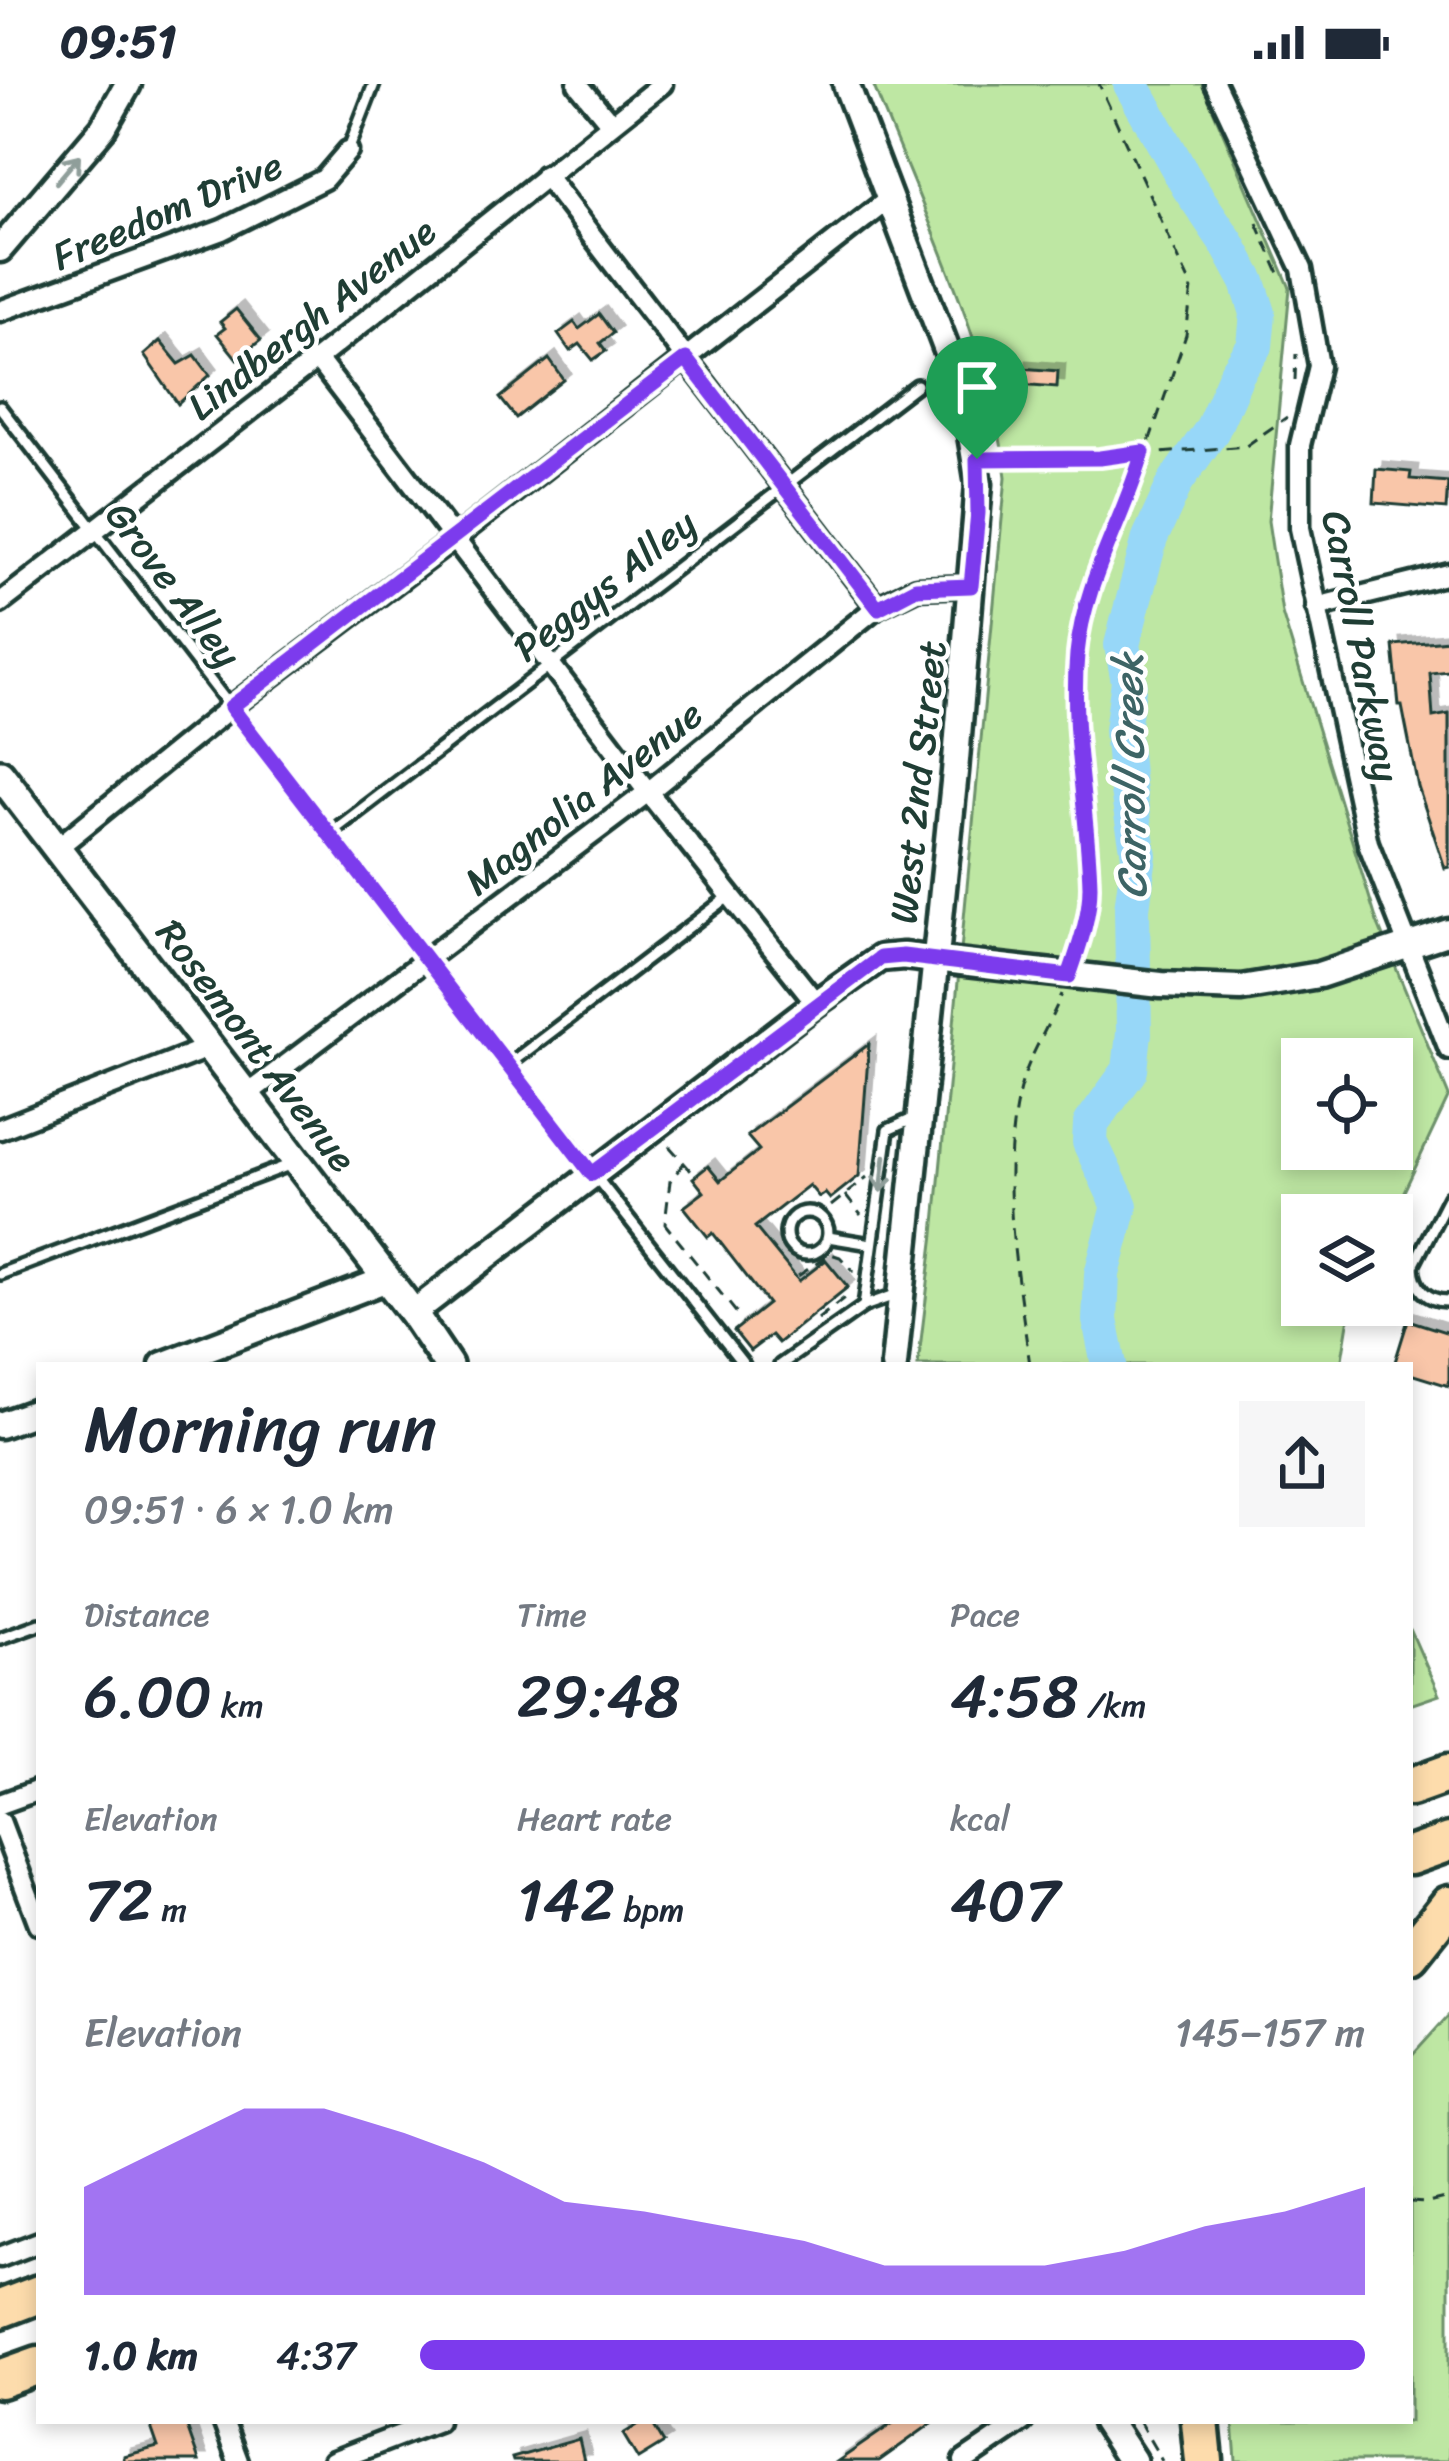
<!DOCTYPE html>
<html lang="en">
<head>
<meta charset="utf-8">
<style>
	body { margin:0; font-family:Sriracha,sans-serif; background:#f6f6f7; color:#1f2937; height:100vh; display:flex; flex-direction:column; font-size:45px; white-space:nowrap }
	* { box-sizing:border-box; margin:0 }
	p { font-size:39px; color:#747a83 }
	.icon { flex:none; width:66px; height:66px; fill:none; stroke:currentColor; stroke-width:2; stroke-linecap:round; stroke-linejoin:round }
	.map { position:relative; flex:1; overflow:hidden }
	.side { position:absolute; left:36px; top:1278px; width:1377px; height:1062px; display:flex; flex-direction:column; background:#fff; border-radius:0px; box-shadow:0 6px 18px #0003 }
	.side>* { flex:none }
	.tools { position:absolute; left:1281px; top:954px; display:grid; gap:24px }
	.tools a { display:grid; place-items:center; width:132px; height:132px; border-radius:0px; background:#fff; box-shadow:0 6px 18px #0003; font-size:60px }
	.pin { position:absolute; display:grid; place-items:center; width:102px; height:102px; color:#fff; margin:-123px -51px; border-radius:50% 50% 50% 0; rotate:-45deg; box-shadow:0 0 12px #0007 }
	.pin .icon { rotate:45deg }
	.round { display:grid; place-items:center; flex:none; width:126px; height:126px; border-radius:0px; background:#f6f6f7 }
	.headline { display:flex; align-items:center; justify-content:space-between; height:204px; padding:0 48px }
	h1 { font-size:66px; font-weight:600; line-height:90px }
	.figures { display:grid; grid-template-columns:repeat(3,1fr); gap:18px; height:204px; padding:12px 48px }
	.figures div { display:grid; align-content:center }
	.figures b { font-size:60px; font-weight:600 }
	.figures small { font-size:33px; font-weight:400 }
	.figures p { font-size:33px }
	.chart { height:336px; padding:24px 48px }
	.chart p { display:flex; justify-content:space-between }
	.chart svg { width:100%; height:216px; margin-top:12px; fill:#7c3aed; opacity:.7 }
	ul { padding:0 48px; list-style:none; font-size:39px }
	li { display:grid; grid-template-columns:192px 144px 1fr; align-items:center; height:90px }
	li i { height:30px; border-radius:15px; background:#7c3aed }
	.status { display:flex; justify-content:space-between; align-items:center; height:84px; padding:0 60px; background:#fff; direction:ltr }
	.status svg { height:33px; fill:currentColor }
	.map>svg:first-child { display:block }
	.green { fill:#bee7a3; stroke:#6e926c; stroke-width:3; fill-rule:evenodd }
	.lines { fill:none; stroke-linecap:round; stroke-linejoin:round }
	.river { stroke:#97d7f8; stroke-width:36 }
	.building { fill:#f9c6a9; stroke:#1f3d34; stroke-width:3; filter:url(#shadow) }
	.service-casing { stroke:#1f3d34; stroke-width:18 }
	.minor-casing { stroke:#1f3d34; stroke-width:27 }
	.tertiary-casing { stroke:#1f3d34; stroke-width:33 }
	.secondary-casing { stroke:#1f3d34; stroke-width:36 }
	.motorway-casing { stroke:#1f3d34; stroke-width:45 }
	.path { stroke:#1f3d34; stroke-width:3; stroke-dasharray:12 9; stroke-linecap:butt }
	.service { stroke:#fff; stroke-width:9 }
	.minor { stroke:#fff; stroke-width:18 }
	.tertiary { stroke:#fff; stroke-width:24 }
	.secondary { stroke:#fff; stroke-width:27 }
	.motorway { stroke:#fddcac; stroke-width:36 }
	.oneway { stroke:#8f9e9a }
	.route-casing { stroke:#fff; stroke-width:24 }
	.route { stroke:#7c3aed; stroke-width:15 }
	.labels { text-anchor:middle; stroke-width:9; stroke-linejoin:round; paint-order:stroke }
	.street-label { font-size:39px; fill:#1f3d34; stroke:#fff }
	.water-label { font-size:42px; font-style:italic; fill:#3d6465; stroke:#fff }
</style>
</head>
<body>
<div class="status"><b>09:51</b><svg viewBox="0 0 49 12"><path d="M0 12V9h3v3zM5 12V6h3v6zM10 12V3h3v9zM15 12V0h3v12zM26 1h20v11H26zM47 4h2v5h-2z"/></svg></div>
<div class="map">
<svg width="1449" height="2377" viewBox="0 0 1449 2377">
	<defs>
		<filter id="shadow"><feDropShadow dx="7" dy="-7" stdDeviation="0" flood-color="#0004"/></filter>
	</defs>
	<rect width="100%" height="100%" fill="#fff"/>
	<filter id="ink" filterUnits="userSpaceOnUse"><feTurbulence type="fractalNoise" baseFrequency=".00833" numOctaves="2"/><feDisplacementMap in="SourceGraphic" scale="24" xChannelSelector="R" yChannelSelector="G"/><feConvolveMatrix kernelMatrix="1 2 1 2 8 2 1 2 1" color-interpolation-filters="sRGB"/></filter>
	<g filter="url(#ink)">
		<g class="green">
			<path d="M873,0h329l88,204 -22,233 14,92 95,309 72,174 -57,121 -90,-2v90h49l-10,60h-423l16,-131 72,-757c-14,-126 -86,-273 -133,-393zM1302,975h90v90h-90z"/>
			<polygon points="1410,1545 1439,1611 1410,1621"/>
			<polygon points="1449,1931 1449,2377 1236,2377 1233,2337 1410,2337 1410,1974"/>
		</g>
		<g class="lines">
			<polyline class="river" points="1109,1281 1100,1236 1102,1190 1120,1122 1090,1058 1091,1040 1130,986 1134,949 1132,825 1139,771 1127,702 1122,646 1129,597 1122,561 1150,454 1176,397 1212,346 1237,289 1255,262 1258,229 1248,198 1227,159 1189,103 1131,0"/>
		</g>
		<g class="building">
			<polygon points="236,225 261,256 237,275 217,250 225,244 220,238"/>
			<polygon points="599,230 613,249 600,259 606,267 593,276 580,260 570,267 558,250 574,238 579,245"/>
			<polygon points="160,257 179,280 195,271 210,291 178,320 144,271"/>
			<polygon points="549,275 564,296 516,334 500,314"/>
			<polygon points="1020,284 1058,287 1057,303 1019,300"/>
			<polygon points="1376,385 1411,388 1410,395 1448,398 1446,425 1374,419"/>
			<polygon points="1449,556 1449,587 1430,589 1433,633 1449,630 1449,783 1445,784 1418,703 1402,622 1399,622 1393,561"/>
			<polygon points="869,960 859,1092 830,1115 825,1109 819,1113 809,1101 755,1143 799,1197 826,1176 848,1203 778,1259 771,1251 750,1267 734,1247 768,1220 713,1149 708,1153 684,1123 704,1108 693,1094 708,1082 720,1097 759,1066 747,1052"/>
			<polygon points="1408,1236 1449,1249 1449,1302 1410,1290 1410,1281 1394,1281"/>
			<polygon points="168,2337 185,2337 199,2377 124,2377 124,2372 158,2363 151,2343"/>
			<polygon points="644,2337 651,2337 664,2359 638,2375 623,2350"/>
			<polygon points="896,2337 935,2337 879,2377 838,2377"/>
			<polygon points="579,2355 584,2377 513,2377 512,2374"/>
		</g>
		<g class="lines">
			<defs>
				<g id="service">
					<polyline points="348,67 374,0"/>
					<polyline points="0,323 425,876 744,1281"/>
					<polyline points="329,750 917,301"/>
					<polyline points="508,981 731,811"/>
					<path d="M1449,1112l-36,70c1,21 14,36 36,35"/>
					<circle cx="807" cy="1149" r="21"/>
					<polyline points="828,1153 871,1160"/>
					<polyline points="0,1190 292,1080"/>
					<polyline points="864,1222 888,1046 917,1033"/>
					<polyline points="780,1281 864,1222 898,1210"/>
					<polyline points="0,1554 39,1540"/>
				</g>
				<g id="minor">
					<polyline points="578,0 610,39"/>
					<polyline points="1215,0 1302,185 1319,282 1300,361 1300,444 1368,759 1449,965"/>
					<polyline points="545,91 877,523"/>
					<polyline points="0,227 222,146 324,95 348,67"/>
					<polyline points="317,275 648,708 816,919"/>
					<polyline points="0,519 317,275 662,0"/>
					<polyline points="1316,523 1449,490"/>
					<polyline points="57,764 231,623 454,455 889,115"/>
					<polyline points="246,1011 648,708 877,523 916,504 971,502"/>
					<polyline points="0,1045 210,963"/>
					<polyline points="0,1720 39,1706"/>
					<polyline points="0,1737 39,1840"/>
					<polyline points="0,2173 39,2158"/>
					<polyline points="223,2337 238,2377"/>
					<polyline points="333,2377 437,2337"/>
					<polyline points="964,2377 1023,2337"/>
				</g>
				<g id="tertiary">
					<polyline points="846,0 965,314 979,400 955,688 894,1281"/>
					<polyline points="0,165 103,44 128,0"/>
					<polyline points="413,1229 816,919 880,874 903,872 1161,901 1241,904 1319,891 1449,848"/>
					<polyline points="163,1281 387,1195"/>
					<polyline points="0,1341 39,1327"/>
				</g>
				<g id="secondary">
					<polyline points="0,690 413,1229 448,1281"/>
					<polyline points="1106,2337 1132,2377"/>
				</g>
				<g id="motorway">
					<polyline points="1410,1703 1449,1689"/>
					<polyline points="1410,1772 1449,1758"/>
					<polyline points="1410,1870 1449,1821"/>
					<polyline points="0,2225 39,2210"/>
					<polyline points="0,2295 39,2281"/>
					<polyline points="1200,2337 1204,2377"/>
				</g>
			</defs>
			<use href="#service" class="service-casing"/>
			<use href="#minor" class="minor-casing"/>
			<use href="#tertiary" class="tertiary-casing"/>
			<use href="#secondary" class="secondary-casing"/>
			<use href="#motorway" class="motorway-casing"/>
			<g class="path">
				<polyline points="1257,139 1282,196"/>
				<polyline points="1295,296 1296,270"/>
				<polyline points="995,374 1100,374 1246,362 1287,333"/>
				<polyline points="1078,867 1090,804 1081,716 1077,577 1082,530 1099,477 1131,410 1186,251 1192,204 1099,0"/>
				<polyline points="669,1062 692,1088"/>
				<polyline points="684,1079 670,1097 665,1140 739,1232"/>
				<polyline points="845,1111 861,1131"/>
				<polyline points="831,1122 867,1093"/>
				<polyline points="798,1192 831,1170 840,1173 854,1188"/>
				<polyline points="818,1235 848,1211"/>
				<path d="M1030,1281c-12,-86 -31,-182 -12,-268 8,-37 30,-69 44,-103"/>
				<polyline points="1410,2118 1428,2119 1449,2114"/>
				<polyline points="1139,2337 1162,2377"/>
			</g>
			<use href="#service" class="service"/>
			<use href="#minor" class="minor"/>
			<use href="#tertiary" class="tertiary"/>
			<use href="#secondary" class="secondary"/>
			<use href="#motorway" class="motorway"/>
		</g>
		<defs><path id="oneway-shaft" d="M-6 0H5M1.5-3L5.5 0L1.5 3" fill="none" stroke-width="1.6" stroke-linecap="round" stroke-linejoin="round" transform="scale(3)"/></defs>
		<g class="oneway">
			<use href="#oneway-shaft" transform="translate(68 85) rotate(-50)"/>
			<use href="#oneway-shaft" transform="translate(883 1090) rotate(96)"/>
		</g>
	</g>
	<g class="lines" filter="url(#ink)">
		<defs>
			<path id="route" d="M686,275l192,249 38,-20 55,-2 7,-73 -1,-54 123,-1 43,-6c-20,70 -59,129 -66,202 -7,77 11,155 13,232 0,31 -11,61 -21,90l-166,-20 -23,2 -288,216 -361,-467z"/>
		</defs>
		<use href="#route" class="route-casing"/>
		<use href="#route" class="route"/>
	</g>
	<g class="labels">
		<g class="street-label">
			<text transform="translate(167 126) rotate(-23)" y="14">Freedom Drive</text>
			<text transform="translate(311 234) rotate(-38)" y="14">Lindbergh Avenue</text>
			<text transform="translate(174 500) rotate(53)" y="14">Grove Alley</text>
			<text transform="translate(604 501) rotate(-38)" y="14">Peggys Alley</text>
			<text transform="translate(1362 562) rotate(79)" y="14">Carroll Parkway</text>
			<text transform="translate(917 698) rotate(-84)" y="14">West 2nd Street</text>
			<text transform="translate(583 713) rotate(-38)" y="14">Magnolia Avenue</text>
			<text transform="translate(257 961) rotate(53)" y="14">Rosemont Avenue</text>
		</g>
		<g class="water-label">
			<text transform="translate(1129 692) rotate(-91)" y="15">Carroll Creek</text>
		</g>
	</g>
</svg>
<div class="tools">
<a><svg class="icon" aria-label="locate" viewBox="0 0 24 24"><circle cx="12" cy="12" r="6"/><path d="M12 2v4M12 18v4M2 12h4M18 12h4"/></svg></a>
<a><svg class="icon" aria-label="layers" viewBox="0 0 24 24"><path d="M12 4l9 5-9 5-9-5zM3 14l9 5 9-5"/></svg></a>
</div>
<div class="pin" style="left:977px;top:375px;background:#1e9e55"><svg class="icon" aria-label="arrive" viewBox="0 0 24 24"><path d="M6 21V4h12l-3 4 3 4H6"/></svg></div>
<section class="side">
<div class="headline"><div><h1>Morning run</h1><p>09:51 · 6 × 1.0 km</p></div><a class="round"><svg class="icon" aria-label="share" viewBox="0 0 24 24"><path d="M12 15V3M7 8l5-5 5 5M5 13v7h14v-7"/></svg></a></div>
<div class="figures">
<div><p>Distance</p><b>6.00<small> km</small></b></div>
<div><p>Time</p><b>29:48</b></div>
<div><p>Pace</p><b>4:58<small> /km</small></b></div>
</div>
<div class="figures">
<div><p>Elevation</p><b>72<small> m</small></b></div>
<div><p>Heart rate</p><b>142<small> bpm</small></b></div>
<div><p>kcal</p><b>407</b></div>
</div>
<div class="chart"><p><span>Elevation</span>145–157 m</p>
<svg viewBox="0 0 160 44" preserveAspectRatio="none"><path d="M0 44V22L10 14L20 6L30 6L40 11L50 17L60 25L70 27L80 30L90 33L100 38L110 38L120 38L130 35L140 30L150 27L160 22V44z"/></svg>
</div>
<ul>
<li><b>1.0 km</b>4:37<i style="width:100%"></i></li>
</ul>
</section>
</div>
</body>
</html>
